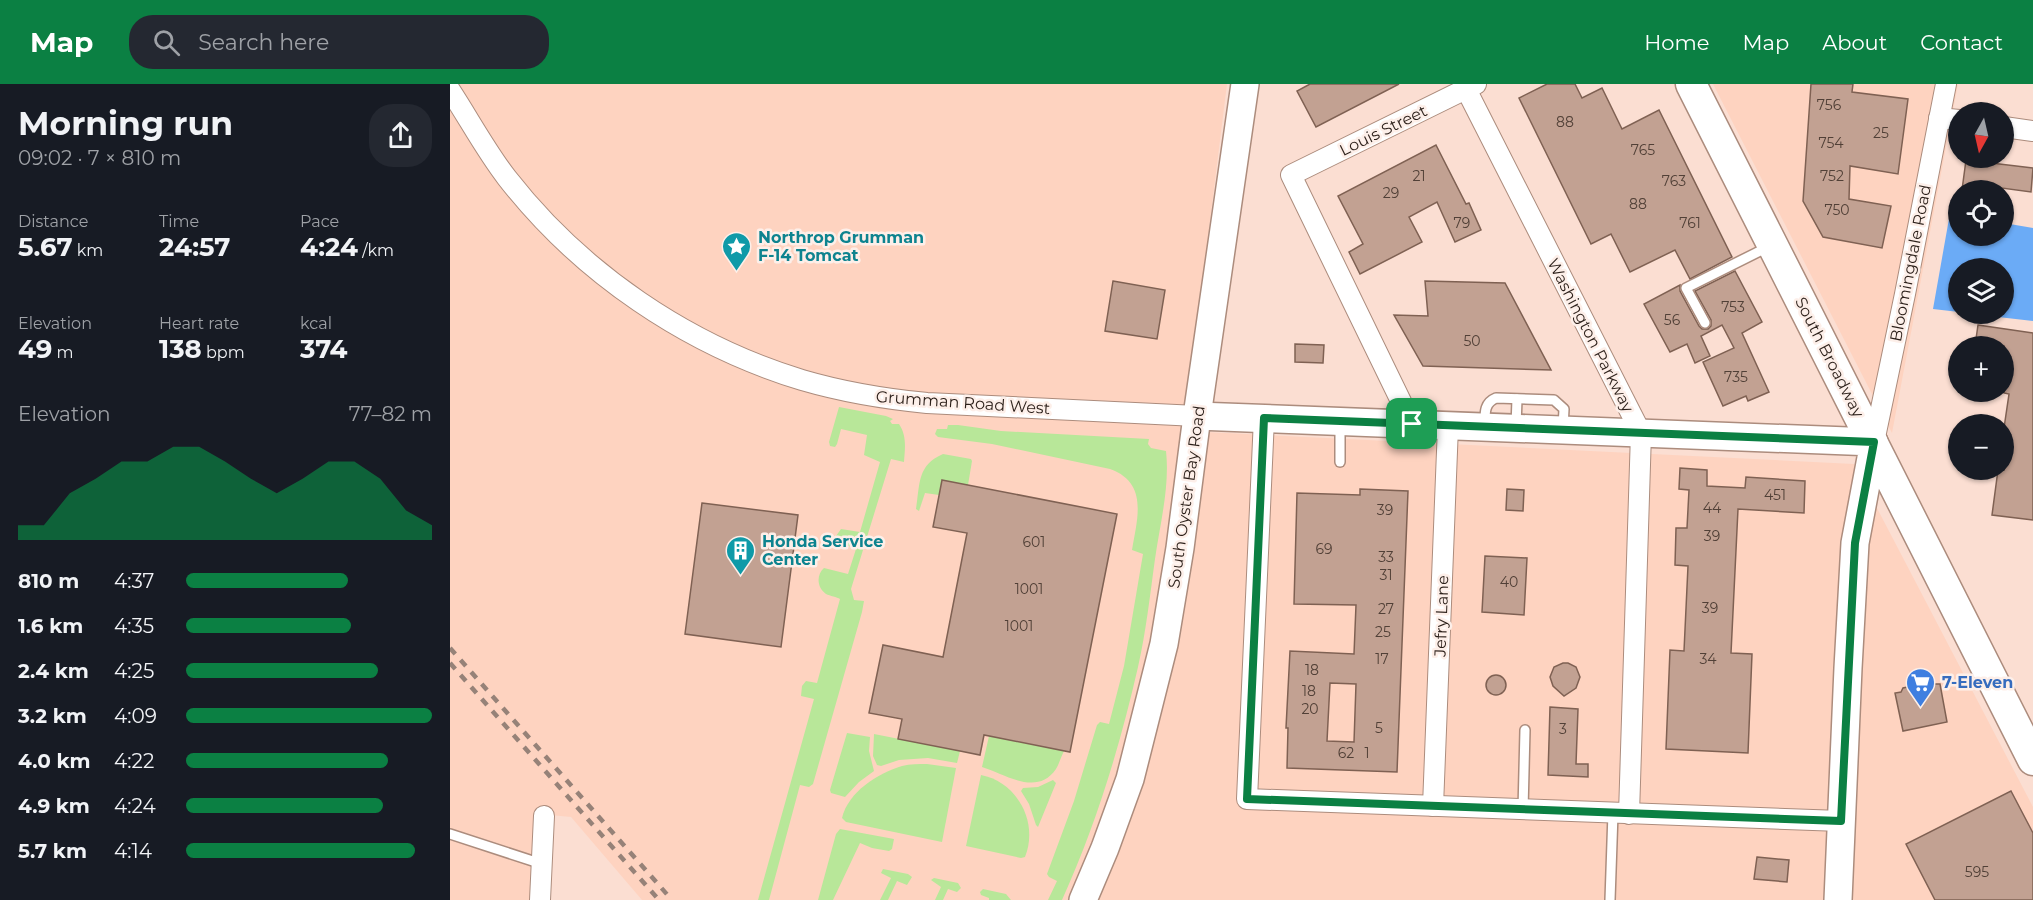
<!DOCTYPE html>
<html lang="en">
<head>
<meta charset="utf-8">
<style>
	body { margin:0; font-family:Montserrat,sans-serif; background:#242831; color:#f1f3f6; height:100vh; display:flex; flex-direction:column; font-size:22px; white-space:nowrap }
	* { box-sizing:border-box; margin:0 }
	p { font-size:20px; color:#9ea1a6 }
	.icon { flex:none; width:33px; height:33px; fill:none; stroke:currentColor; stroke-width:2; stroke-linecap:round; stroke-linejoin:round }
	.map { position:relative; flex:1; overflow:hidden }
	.sheet { display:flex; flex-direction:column; background:#171b24; width:450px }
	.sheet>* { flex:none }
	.needle { width:39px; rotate:188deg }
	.buttons { position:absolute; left:1498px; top:18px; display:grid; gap:12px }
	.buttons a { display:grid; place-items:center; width:66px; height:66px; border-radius:50%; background:#171b24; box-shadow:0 2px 4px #0004; font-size:30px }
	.pin { position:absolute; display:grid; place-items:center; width:51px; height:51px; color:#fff; margin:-26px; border-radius:12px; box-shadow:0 3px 9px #0006 }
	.round { display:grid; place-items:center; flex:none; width:63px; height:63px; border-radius:24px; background:#242831 }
	.head { display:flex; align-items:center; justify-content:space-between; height:102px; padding:0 18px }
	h1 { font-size:33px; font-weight:700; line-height:45px }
	.metrics { display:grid; grid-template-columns:repeat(3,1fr); gap:9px; height:102px; padding:6px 18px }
	.metrics div { display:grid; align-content:center }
	.metrics b { font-size:26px; font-weight:700 }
	.metrics small { font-size:16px; font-weight:400 }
	.metrics p { font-size:16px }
	.chart { height:168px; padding:12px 18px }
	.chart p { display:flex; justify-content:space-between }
	.chart svg { width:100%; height:108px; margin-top:6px; fill:#0b8043; opacity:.7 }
	ul { padding:0 18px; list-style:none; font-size:20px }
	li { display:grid; grid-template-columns:96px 72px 1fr; align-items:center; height:45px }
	li i { height:15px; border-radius:8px; background:#0b8043 }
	header { display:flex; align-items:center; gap:36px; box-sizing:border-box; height:84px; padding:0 30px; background:#0b8043; color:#fff }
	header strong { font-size:28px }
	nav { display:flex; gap:33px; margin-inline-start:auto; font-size:21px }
	.search { width:420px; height:54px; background:#242831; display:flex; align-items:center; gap:15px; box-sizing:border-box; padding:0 21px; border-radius:24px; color:#9ea1a6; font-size:22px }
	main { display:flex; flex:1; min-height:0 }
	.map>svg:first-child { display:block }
	.built { fill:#fed3c0 }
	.green { fill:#b8e799 }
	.water { fill:#6babf6 }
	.building { fill:#c2a192; stroke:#7f6153; stroke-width:1.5; fill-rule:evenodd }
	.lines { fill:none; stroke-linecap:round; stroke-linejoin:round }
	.lane-casing { stroke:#ac8c7d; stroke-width:12 }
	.street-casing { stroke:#ac8c7d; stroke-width:22 }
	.secondary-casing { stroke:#ac8c7d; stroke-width:30 }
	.primary-casing { stroke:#ac8c7d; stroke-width:33 }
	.lane { stroke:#fff; stroke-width:9 }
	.street { stroke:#fff; stroke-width:20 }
	.secondary { stroke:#fff; stroke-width:27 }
	.primary { stroke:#fff; stroke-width:30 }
	.rail { stroke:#968278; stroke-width:4.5; stroke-dasharray:8 8; stroke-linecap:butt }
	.route-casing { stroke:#fff; stroke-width:12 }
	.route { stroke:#0b8043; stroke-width:8 }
	.labels { text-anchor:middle; stroke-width:5; stroke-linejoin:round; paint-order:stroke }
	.number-label { font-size:14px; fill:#514037 }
	.street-label { font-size:16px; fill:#2b1f19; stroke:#fdefe9 }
	.culture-label { font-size:16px; font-weight:bold; fill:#0d838f; stroke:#fdefe9; text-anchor:start }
	.shop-label { font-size:16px; font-weight:bold; fill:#366cbe; stroke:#fdefe9; text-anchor:start }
</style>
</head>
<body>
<header>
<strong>Map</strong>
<div class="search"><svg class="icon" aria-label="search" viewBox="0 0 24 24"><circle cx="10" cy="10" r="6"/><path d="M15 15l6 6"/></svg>Search here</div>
<nav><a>Home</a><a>Map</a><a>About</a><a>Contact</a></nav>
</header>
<main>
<section class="sheet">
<div class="head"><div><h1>Morning run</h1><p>09:02 · 7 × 810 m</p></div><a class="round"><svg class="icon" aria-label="share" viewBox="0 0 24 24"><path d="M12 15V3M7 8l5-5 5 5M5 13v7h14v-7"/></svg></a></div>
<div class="metrics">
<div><p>Distance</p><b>5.67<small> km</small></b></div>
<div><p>Time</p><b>24:57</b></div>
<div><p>Pace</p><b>4:24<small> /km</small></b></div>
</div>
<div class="metrics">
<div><p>Elevation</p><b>49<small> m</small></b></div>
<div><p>Heart rate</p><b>138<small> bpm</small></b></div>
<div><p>kcal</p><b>374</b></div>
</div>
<div class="chart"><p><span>Elevation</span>77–82 m</p>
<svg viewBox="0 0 160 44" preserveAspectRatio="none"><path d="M0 44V38L10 38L20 25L30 19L40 12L50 12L60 6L70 6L80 12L90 19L100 25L110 19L120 12L130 12L140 19L150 32L160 38V44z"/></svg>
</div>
<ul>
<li><b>810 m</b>4:37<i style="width:66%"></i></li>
<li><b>1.6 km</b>4:35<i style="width:67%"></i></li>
<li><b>2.4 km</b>4:25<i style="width:78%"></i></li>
<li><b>3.2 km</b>4:09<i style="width:100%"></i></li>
<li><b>4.0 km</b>4:22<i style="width:82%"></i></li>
<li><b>4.9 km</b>4:24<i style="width:80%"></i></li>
<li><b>5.7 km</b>4:14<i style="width:93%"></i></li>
</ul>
</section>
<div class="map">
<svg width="1583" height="816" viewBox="0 0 1583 816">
	<rect width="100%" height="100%" fill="#fbded2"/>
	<g class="built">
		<polygon points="0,0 777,0 734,347 1404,380 1583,723 1583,816 192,816 121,733 100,731 96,816 0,816"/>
		<polygon points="1263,0 1508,0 1442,349"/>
	</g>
	<g class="green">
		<path d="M389,323l47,9 7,3 -3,2 2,3h7c8,12 6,24 5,38l-13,-3 -40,130 3,11 10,1 -2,11 -49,172 -4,3 -9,-2 -31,115h-11l56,-201 -13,-3 1,-10 4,-5 11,2 23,-84c-3,-2 -10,-3 -14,-5 -9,-6 -10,-19 -2,-26l24,6 8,-25 -12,-5v-3l-7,-1 -1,-4 5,-7 19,3 20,-70 -16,-7 3,-20 -26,-6 -4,15 -2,3 -5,-1 -1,-4z"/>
		<path d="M498,341h10l43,6 148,8 -1,5 3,4 15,3c4,35 -6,73 -11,108 -5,36 -9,73 -17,108 -18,79 -42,158 -76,233h-14l9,-19 -8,-4 -2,-3 27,-73 23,-76 3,-3 9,2 15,-58 19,-112 -11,-4c5,-31 17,-67 -22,-81l-118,-25 -54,-7 -3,-3 2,-5h10z"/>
		<path d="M493,370l28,5 1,2 -4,24 -26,-5 -3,15 -14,-2 -6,18 -3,-2c4,-25 1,-44 27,-55z"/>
		<polygon points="397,649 420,653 419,667 424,687 409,698 395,713 381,709 380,706"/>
		<polygon points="424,650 510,667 507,679 478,674 449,676 431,682 427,681 423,672"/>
		<path d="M539,652l75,15c-3,6 -5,13 -8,18 -19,28 -51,5 -74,-2z"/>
		<path d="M477,680l29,4 -14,74 -96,-20 -4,-4c6,-26 36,-45 60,-52 8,-2 17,-2 25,-2z"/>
		<path d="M531,691c36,7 58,47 44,82l-4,1 -55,-12z"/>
		<polygon points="603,696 606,699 588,743 586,741 579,720 571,707 573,704 588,703"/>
		<polygon points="390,745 444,755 442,765 439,767 422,764 410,759 383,816 368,816 386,750"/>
		<polygon points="433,785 458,790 462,793 457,801 447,797 438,816 430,816 441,794 431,789"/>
		<polygon points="484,794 508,799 511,804 507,808 498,805 493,816 485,816 491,803 481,796"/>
		<polygon points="533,805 556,810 561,816 539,816 539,814 531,811 530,808"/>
	</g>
	<polygon class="water" points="1500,129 1509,130 1509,152 1554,152 1554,139 1583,144 1583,237 1522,230 1554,230 1554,184 1509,184 1509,228 1483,225"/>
	<g class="building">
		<polygon points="860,0 949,0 866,43 847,7"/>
		<polygon points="1097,0 1125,0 1132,14 1152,4 1172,45 1209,26 1282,173 1240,195 1225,166 1180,188 1161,150 1141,160 1069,14"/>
		<polygon points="1361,0 1403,0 1402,8 1458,15 1448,90 1400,82 1399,115 1441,122 1432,164 1373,153 1353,117"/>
		<polygon points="986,61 1016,120 1019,119 1031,146 1005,158 987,118 959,133 972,158 910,190 899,168 913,160 888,112"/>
		<polygon points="1516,76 1583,84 1581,108 1537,102 1536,106 1512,106"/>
		<polygon points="1285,187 1312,238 1292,249 1319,308 1298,317 1296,312 1273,322 1253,278 1284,264 1272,241 1251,252 1260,272 1245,279 1237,260 1220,268 1194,220 1230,201 1230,207 1249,242 1252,245 1258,245 1261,242 1261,236 1245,207"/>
		<polygon points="663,197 715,206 707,255 655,247"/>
		<polygon points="975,197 1055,199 1101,286 973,282 944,231 978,232"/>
		<polygon points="1528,241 1583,249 1583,436 1542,431 1548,386 1554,386 1554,344 1559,310 1554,309 1554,262 1525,262"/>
		<polygon points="845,260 874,261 873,279 845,278"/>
		<polygon points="1230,384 1257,386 1257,402 1295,404 1296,393 1355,397 1354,429 1288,425 1281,569 1302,570 1298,669 1216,665 1220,566 1234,567 1238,482 1225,481 1226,444 1237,444 1239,406 1229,405"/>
		<polygon points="492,396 667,430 620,668 534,651 530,671 510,667 448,655 452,635 419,629 433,561 493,573 517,449 483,443"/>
		<path d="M910,405l48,2 -11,281 -110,-4 1,-40h-2l4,-77 64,3 2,-49 -62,-1 3,-111 63,2zM880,599l26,1 -2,58 -27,-1z"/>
		<polygon points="1057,405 1074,406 1073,427 1056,426"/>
		<polygon points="252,419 348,431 331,563 235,550"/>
		<polygon points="1035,472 1077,474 1074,531 1032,528"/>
		<polygon points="1113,579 1118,579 1126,583 1130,593 1126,604 1114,612 1103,602 1100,593 1104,583"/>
		<circle cx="1046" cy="601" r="10"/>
		<polygon points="1482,598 1485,600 1490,600 1497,638 1453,647 1445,609 1451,608 1453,604"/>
		<polygon points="1100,623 1128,625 1126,680 1138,680 1138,693 1098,691"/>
		<polygon points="1561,707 1583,749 1583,816 1485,816 1456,760"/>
		<polygon points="1307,773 1339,776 1337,798 1304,795"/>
	</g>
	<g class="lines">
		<defs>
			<g id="lane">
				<polyline points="1255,239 1236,204 1318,163"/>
				<path d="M1035,340c0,-11 -1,-21 11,-26l58,2 10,9 -1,19"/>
				<polyline points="1066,342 1067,315"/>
				<polyline points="890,378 890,341"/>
				<polyline points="1073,726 1075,646"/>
				<polyline points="0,750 92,780"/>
				<polyline points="1160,816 1163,729"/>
			</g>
			<g id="street">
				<polyline points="1016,5 1191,349 1179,730"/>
				<path d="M0,6c19,29 36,61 57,88 74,95 180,167 295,202 41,12 83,19 125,23l270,13"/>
				<polyline points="1489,34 1509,36"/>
				<polyline points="1554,43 1583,47"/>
				<polyline points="814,334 797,715 1391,737"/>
				<polyline points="962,340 841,91 1026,0"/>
				<polyline points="1424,358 1455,210 1496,0"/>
				<polyline points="983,722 998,342"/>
				<polyline points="90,816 94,732"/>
			</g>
			<g id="secondary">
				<polyline points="747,332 1424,358 1405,459 1398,584 1388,816"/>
				<polyline points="633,816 655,764 680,695 714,560 730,464 747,332 795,0"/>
			</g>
			<polyline id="primary" points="1241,0 1583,676"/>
		</defs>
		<use href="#lane" class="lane-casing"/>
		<use href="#street" class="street-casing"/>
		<use href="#secondary" class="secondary-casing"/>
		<use href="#primary" class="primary-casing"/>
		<use href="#lane" class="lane"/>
		<use href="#street" class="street"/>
		<use href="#secondary" class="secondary"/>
		<use href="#primary" class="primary"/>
		<g class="rail">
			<polyline points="0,564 222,816"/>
			<polyline points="0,579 209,816"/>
		</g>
	</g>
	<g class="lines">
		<defs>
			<polygon id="route" points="814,334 1424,358 1405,459 1391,737 797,715"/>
		</defs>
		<use href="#route" class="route-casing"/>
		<use href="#route" class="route"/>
	</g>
	<defs>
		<symbol id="sight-pin" viewBox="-11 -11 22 30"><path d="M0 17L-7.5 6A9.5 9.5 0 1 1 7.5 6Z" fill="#0f9aa8" stroke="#fdefe9"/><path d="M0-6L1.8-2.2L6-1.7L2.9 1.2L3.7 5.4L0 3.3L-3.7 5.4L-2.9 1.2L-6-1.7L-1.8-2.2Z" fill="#fff"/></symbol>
		<symbol id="building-pin" viewBox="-11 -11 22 30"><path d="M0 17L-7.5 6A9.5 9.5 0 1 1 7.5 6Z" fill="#0f9aa8" stroke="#fdefe9"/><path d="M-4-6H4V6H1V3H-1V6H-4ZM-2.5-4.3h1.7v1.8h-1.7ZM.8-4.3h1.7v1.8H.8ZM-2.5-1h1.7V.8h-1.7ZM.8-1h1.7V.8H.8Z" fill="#fff"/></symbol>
		<symbol id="supermarket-pin" viewBox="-11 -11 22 30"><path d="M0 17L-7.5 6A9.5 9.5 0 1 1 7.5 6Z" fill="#3f7fe0" stroke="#fdefe9"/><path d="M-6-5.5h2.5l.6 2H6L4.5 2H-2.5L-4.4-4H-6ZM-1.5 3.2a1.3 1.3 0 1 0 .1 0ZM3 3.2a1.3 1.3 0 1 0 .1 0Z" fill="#fff"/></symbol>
	</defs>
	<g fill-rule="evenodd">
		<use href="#sight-pin" x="270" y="146" width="33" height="45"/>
		<use href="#building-pin" x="274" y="450" width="33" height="45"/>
		<use href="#supermarket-pin" x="1454" y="582" width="33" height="45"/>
	</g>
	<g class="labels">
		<g class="number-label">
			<text x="1379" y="26">756</text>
			<text x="1115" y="43">88</text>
			<text x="1431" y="54">25</text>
			<text x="1381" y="64">754</text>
			<text x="1193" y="71">765</text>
			<text x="969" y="97">21</text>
			<text x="1382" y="97">752</text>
			<text x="1224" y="102">763</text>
			<text x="941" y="114">29</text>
			<text x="1188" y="125">88</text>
			<text x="1387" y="131">750</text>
			<text x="1012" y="144">79</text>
			<text x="1240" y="144">761</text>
			<text x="1283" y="228">753</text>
			<text x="1222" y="241">56</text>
			<text x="1022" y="262">50</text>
			<text x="1286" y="298">735</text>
			<text x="1325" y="416">451</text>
			<text x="1262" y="429">44</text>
			<text x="935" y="431">39</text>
			<text x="1262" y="457">39</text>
			<text x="584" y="463">601</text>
			<text x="874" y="470">69</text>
			<text x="936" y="478">33</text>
			<text x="936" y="496">31</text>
			<text x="1059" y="503">40</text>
			<text x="579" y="510">1001</text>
			<text x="1260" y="529">39</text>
			<text x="936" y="530">27</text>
			<text x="569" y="547">1001</text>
			<text x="933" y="553">25</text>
			<text x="932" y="580">17</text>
			<text x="1258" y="580">34</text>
			<text x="862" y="591">18</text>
			<text x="859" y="612">18</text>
			<text x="860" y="630">20</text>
			<text x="929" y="649">5</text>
			<text x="1113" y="650">3</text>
			<text x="896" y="674">62</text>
			<text x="917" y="674">1</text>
			<text x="1527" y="793">595</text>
		</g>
		<g class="street-label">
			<text transform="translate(933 46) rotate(-26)" y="6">Louis Street</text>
			<text transform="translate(1460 179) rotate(-79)" y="6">Bloomingdale Road</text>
			<text transform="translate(1141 251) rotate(63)" y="6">Washington Parkway</text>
			<text transform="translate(1380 273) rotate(63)" y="6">South Broadway</text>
			<text transform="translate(513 318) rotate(4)" y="6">Grumman Road West</text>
			<text transform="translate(736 413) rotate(-82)" y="6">South Oyster Bay Road</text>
			<text transform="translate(991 532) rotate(-88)" y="6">Jefry Lane</text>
		</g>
		<g class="culture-label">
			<text x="308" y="159">Northrop Grumman<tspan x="308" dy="18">F-14 Tomcat</tspan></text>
			<text x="312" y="463">Honda Service<tspan x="312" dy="18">Center</tspan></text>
		</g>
		<g class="shop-label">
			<text x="1492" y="604">7-Eleven</text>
		</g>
	</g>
</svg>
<div class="buttons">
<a><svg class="needle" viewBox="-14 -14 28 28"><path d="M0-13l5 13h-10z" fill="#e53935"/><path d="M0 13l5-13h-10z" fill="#9ea1a6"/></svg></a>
<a><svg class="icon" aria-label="locate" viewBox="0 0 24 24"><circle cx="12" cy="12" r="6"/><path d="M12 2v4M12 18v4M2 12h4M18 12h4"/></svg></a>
<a><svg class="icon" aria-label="layers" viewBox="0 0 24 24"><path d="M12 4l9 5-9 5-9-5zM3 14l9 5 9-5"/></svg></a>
<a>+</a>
<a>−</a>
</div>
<div class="pin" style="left:962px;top:340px;background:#1e9e55"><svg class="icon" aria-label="arrive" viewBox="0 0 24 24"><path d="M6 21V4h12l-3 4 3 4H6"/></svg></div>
</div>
</main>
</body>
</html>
